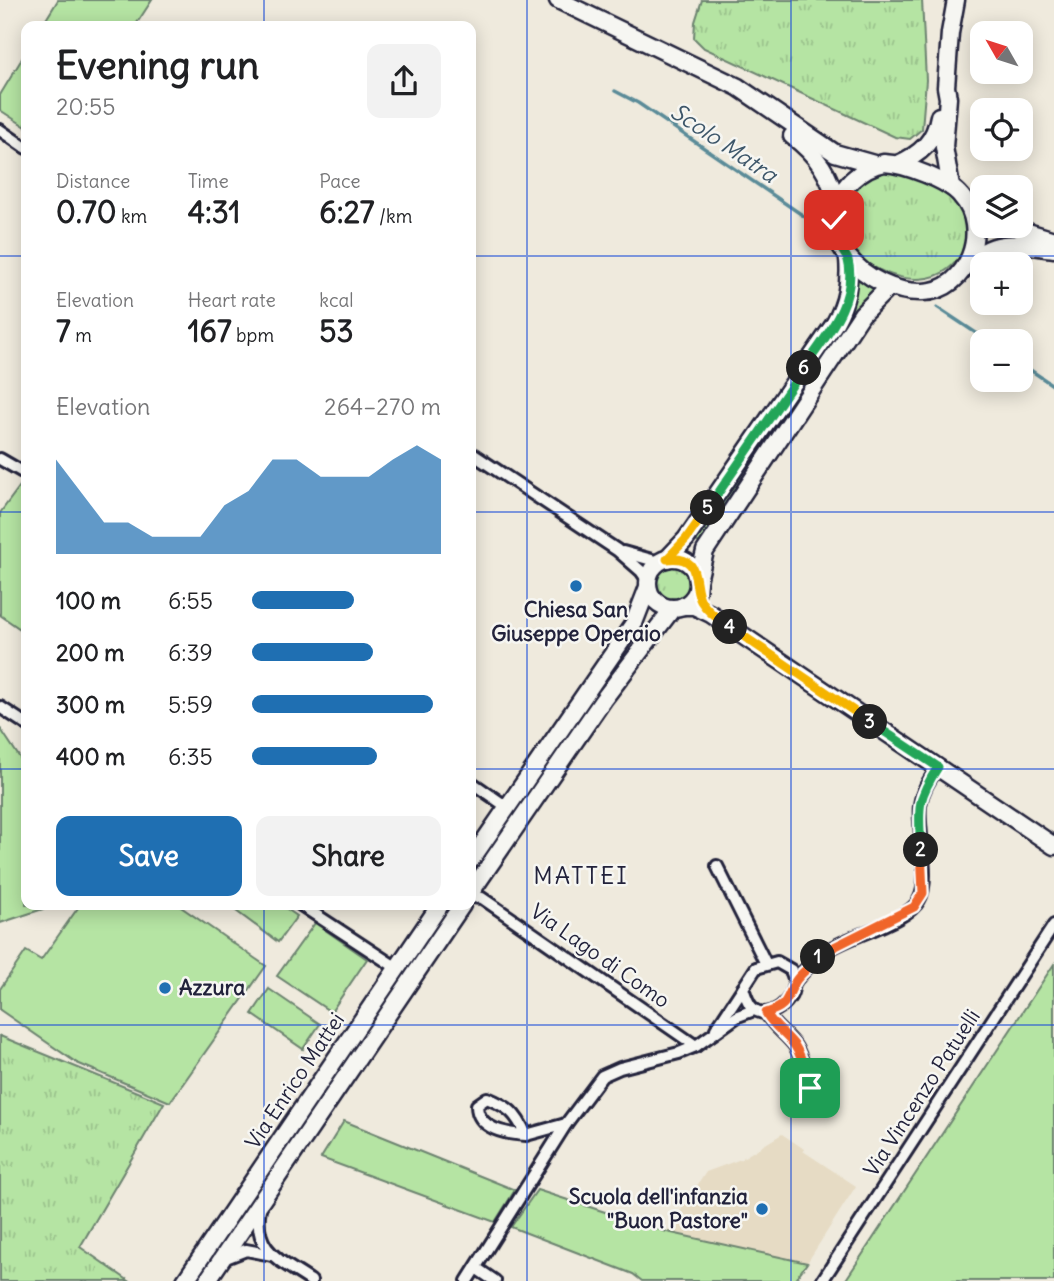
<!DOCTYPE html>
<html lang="en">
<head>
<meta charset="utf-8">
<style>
	body { margin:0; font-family:Delius,sans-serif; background:#f2f2f2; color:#202124; height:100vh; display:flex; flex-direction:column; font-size:26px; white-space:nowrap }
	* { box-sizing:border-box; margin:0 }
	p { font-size:23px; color:#757577 }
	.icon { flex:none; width:38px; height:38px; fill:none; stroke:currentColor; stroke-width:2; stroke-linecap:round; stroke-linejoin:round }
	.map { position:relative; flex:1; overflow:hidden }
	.details { position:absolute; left:21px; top:21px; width:455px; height:889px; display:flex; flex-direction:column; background:#fff; border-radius:14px; box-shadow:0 4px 18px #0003 }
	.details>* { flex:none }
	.needle { width:46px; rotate:309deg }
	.buttons { position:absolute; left:970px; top:21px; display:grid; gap:14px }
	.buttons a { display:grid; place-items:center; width:63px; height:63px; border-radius:14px; background:#fff; box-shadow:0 4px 18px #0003; font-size:35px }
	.pin { position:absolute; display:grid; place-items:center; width:60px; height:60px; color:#fff; margin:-30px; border-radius:14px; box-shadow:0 4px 10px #0006 }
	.km { position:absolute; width:35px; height:35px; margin:-18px; border-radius:50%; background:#222; color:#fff; font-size:19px; line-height:35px; text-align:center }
	.round { display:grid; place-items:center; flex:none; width:74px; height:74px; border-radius:14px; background:#f2f2f2 }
	.overview { display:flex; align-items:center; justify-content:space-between; height:119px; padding:0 35px }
	h1 { font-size:38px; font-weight:800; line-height:52px }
	.figures { display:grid; grid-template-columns:repeat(3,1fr); gap:10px; height:119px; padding:7px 35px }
	.figures div { display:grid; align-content:center }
	.figures b { font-size:30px; font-weight:800 }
	.figures small { font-size:19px; font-weight:400 }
	.figures p { font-size:19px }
	.chart { height:196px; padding:14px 35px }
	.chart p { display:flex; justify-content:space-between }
	.chart svg { width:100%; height:126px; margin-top:7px; fill:#1f6fb2; opacity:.7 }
	.cta { display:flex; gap:14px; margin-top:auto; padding:14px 35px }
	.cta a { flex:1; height:80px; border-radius:14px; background:#1f6fb2; color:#fff; font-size:28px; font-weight:800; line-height:80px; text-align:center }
	.cta a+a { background:#f2f2f2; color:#202124 }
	ul { padding:0 35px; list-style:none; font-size:23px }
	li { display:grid; grid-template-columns:112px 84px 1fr; align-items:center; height:52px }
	li i { height:18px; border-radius:9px; background:#1f6fb2 }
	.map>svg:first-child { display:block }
	.built { fill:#e6dbc4 }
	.grass { fill:url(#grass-tufts); stroke:#6c836f; stroke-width:2 }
	.green { fill:#b5e4a3; stroke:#6c836f; stroke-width:2 }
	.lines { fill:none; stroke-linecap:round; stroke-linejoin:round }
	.stream { stroke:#5a8b98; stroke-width:3.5 }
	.street-casing { stroke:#22223b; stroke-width:16 }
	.secondary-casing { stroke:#22223b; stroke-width:21 }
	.street { stroke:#f6f6f2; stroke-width:10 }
	.secondary { stroke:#f6f6f2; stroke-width:16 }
	.split-1-casing { stroke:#fff; stroke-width:14 }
	.split-2-casing { stroke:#fff; stroke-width:14 }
	.split-3-casing { stroke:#fff; stroke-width:14 }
	.split-4-casing { stroke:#fff; stroke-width:14 }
	.split-5-casing { stroke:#fff; stroke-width:14 }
	.split-6-casing { stroke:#fff; stroke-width:14 }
	.split-7-casing { stroke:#fff; stroke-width:14 }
	.split-1 { stroke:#f0652b; stroke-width:9 }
	.split-2 { stroke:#f0652b; stroke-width:9 }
	.split-3 { stroke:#22a559; stroke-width:9 }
	.split-4 { stroke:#f5b400; stroke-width:9 }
	.split-5 { stroke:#f5b400; stroke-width:9 }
	.split-6 { stroke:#22a559; stroke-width:9 }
	.split-7 { stroke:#22a559; stroke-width:9 }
	.grid { fill:none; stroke:#1d4ed8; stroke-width:2; stroke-opacity:0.55 }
	.poi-dot { fill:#1f6fb2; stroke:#f6f6f2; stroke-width:2.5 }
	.labels { text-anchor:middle; stroke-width:5; stroke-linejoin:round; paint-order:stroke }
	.poi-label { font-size:21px; font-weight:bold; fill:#22223b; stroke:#f6f6f2 }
	.street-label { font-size:21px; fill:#22223b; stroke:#f6f6f2 }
	.water-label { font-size:23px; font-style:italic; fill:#3e576a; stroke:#f6f6f2 }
	.quarter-label { font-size:24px; letter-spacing:2px; fill:#22223b; stroke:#f6f6f2 }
</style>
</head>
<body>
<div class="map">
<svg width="1054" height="1281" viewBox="0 0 1054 1281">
	<defs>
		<pattern id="grass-tufts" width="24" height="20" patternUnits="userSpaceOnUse" patternTransform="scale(1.75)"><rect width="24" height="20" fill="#b5e4a3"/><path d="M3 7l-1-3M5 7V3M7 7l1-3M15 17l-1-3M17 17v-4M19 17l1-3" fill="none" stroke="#9bc38d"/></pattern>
	</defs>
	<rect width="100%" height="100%" fill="#efeadd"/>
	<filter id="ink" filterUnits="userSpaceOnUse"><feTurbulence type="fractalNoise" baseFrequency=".0143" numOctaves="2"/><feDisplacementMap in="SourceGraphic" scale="14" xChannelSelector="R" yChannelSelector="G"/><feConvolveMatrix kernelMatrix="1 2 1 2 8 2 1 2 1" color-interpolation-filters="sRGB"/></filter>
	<g filter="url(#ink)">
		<polygon class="built" points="782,1134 804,1149 803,1151 856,1186 807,1263 667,1232 706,1172 741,1159"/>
		<g class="grass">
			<polygon points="702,0 922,0 926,80 922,129 910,139 895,137 704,48 694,38 695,22"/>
			<path d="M886,170c36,3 79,23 80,63 1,14 -7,28 -18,36 -30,24 -89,1 -104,-32 -5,-11 -2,-24 3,-36 7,-18 21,-27 39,-31z"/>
			<polygon points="851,270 879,286 851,320 700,543 693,540 841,321"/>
			<circle cx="672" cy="583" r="17"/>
			<polygon points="621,649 624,654 471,882 471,869"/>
			<polygon points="444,908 451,913 199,1281 191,1281"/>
			<polygon points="0,1036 164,1103 80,1247 129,1281 0,1281"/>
		</g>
		<g class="green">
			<polygon points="58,0 152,0 135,26 42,26"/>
			<polygon points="26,52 26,127 0,110 0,95"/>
			<polygon points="20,486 26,491 26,633 0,615 0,513"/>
			<polygon points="0,728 26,767 26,905 55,905 0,923"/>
			<polygon points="80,905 178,905 266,966 170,1102 77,1063 0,1010 0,989 26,951 41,960"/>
			<polygon points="228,905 281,905 297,916 278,942"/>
			<polygon points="315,923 367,959 331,1012 277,976"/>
			<polygon points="1054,964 1054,1281 845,1281"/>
			<polygon points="269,989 320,1024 303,1049 252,1014"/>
			<polygon points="344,1121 515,1190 495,1222 321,1158"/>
			<polygon points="537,1190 667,1232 807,1263 794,1281 642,1281 633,1274 511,1227"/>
		</g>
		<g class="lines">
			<g class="stream">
				<polyline points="615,91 638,103 814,223"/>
				<polyline points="937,307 988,341"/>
				<polyline points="1020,363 1054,386"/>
			</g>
			<defs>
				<g id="street">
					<polyline points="0,130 26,148"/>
					<polyline points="471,453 617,550 641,571 648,581"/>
					<polyline points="0,459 26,474"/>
					<polyline points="623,552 659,562"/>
					<polyline points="0,707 26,724"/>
					<polyline points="471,782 507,807"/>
					<polyline points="717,866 766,964"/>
					<polyline points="471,897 482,898 696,1046"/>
					<polyline points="301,905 397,968"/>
					<path d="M795,981l-4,-11 -14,-8 -21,6 -13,20c4,12 7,25 23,25 10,-1 20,-9 25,-18 2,-4 2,-10 5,-15 6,-7 20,-21 26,-26 23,-18 85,-31 97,-54 12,-20 -2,-70 1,-95 2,-15 10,-26 18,-38"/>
					<path d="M766,1013c7,13 20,21 29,33 8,12 11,28 15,42"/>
					<polyline points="716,1029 743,988"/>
					<path d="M526,1135c-19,-1 -49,-6 -49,-30l10,-7c22,9 29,15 39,37l40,-11"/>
					<path d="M260,1208c-8,43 20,52 51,73"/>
					<polyline points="223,1259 246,1250 272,1255"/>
					<polyline points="476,1268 495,1281"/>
					<polyline points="467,1281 566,1124 602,1076 620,1068 679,1053 696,1046 738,1016 754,1010"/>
					<polyline points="822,1281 1054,925"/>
				</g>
				<g id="secondary">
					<polyline points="558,0 738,87 835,153 874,164"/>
					<path d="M792,136c25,19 39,39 45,70"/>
					<path d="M884,163c20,1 64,17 77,33 30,33 7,95 -38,96 -56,2 -122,-61 -71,-112 10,-9 19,-15 32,-17z"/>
					<path d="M898,164c23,-10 37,-23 41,-48"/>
					<polyline points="951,187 944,147 948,98 946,87 950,33 956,0"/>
					<polyline points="1008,226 1054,240"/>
					<path d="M968,264c27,-28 52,-19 86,-15"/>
					<circle cx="673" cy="583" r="25"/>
					<path d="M667,559l19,-20 149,-216c12,-22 15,-40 13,-65"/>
					<polyline points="698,581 705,551 862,314 885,291 893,288"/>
					<polyline points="683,606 694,606 711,614 1054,846"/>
					<polyline points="471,860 634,623 648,587"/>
					<polyline points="471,892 603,700 673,608"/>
					<polyline points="185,1281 440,905"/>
					<polyline points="207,1281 462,905"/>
				</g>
			</defs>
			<use href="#street" class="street-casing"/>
			<use href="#secondary" class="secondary-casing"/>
			<use href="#street" class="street"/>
			<use href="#secondary" class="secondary"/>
		</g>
	</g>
	<g class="lines" filter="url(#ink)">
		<defs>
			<path id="split-1" d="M810,1088c-4,-14 -7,-30 -15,-42 -9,-12 -22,-20 -29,-33 23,-7 19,-13 29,-31 5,-9 17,-16 23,-25"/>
			<polyline id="split-2" points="818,957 824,952 914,907 923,893 921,850"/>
			<path id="split-3" d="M870,722l68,45c-23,35 -19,43 -17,83"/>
			<polyline id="split-4" points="730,627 870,722"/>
			<path id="split-5" d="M708,508l-22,31 -19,20c37,-4 24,24 34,42 7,12 18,18 29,26"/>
			<polyline id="split-6" points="708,508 804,368"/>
			<path id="split-7" d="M804,368c21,-31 54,-67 44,-108 -2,-5 -6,-9 -8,-14 -4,-8 -5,-17 -6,-26"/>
		</defs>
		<use href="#split-1" class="split-1-casing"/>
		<use href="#split-2" class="split-2-casing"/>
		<use href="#split-3" class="split-3-casing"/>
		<use href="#split-4" class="split-4-casing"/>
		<use href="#split-5" class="split-5-casing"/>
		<use href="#split-6" class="split-6-casing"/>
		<use href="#split-7" class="split-7-casing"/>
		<use href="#split-1" class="split-1"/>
		<use href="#split-2" class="split-2"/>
		<use href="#split-3" class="split-3"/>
		<use href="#split-4" class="split-4"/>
		<use href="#split-5" class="split-5"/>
		<use href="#split-6" class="split-6"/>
		<use href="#split-7" class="split-7"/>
	</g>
	<path class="grid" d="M264,0v26M527,0v1281M791,0v1281M0,256h26M471,256h583M0,512h26M471,512h583M0,769h26M471,769h583M264,905v376M0,1025h1054"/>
	<g class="poi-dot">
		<circle cx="576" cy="586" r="7"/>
		<circle cx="165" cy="988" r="7"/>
		<circle cx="762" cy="1209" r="7"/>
	</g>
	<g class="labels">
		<g class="poi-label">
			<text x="576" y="617">Chiesa San<tspan x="576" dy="24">Giuseppe Operaio</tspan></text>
			<text x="179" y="995" text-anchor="start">Azzura</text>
			<text x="748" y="1204" text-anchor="end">Scuola dell'infanzia<tspan x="748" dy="24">"Buon Pastore"</tspan></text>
		</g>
		<g class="street-label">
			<text transform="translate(600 956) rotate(35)" y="7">Via Lago di Como</text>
			<text transform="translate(295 1081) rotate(-56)" y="7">Via Enrico Mattei</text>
			<text transform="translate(922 1093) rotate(-57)" y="7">Via Vincenzo Patuelli</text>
		</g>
		<g class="water-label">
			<text transform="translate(724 143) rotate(34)" y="8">Scolo Matra</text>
		</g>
		<g class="quarter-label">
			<text x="581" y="884">MATTEI</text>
		</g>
	</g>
</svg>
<div class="buttons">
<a><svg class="needle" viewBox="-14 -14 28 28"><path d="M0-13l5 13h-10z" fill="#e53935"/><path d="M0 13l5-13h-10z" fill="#757577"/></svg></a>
<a><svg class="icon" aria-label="locate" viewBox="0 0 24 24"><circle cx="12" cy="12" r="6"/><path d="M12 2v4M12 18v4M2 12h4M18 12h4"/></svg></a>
<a><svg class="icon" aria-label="layers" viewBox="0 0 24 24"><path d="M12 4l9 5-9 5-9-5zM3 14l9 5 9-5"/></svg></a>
<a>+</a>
<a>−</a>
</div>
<div class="pin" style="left:810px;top:1088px;background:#1e9e55"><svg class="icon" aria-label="arrive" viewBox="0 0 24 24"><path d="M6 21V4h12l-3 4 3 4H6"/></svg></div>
<div class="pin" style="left:834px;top:220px;background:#d93025"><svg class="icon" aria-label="check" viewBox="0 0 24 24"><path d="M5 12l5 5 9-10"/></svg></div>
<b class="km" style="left:818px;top:957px">1</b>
<b class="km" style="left:921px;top:850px">2</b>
<b class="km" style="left:870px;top:722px">3</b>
<b class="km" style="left:730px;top:627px">4</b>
<b class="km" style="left:708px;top:508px">5</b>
<b class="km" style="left:804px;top:368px">6</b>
<section class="details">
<div class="overview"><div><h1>Evening run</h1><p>20:55</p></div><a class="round"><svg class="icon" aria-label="share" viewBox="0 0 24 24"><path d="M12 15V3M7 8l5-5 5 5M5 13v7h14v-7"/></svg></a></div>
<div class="figures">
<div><p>Distance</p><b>0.70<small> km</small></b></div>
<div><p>Time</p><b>4:31</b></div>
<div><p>Pace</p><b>6:27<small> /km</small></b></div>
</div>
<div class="figures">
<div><p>Elevation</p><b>7<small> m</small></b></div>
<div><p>Heart rate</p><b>167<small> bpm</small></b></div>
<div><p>kcal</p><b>53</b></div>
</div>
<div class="chart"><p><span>Elevation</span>264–270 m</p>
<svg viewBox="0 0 160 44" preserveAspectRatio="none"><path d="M0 44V11L10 22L20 33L30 33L40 38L50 38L60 38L70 27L80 22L90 11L100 11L110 17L120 17L130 17L140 11L150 6L160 11V44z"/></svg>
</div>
<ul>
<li><b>100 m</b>6:55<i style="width:54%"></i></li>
<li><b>200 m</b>6:39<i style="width:64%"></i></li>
<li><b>300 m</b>5:59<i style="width:96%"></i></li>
<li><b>400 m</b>6:35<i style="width:66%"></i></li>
</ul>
<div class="cta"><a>Save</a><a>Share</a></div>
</section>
</div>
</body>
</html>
